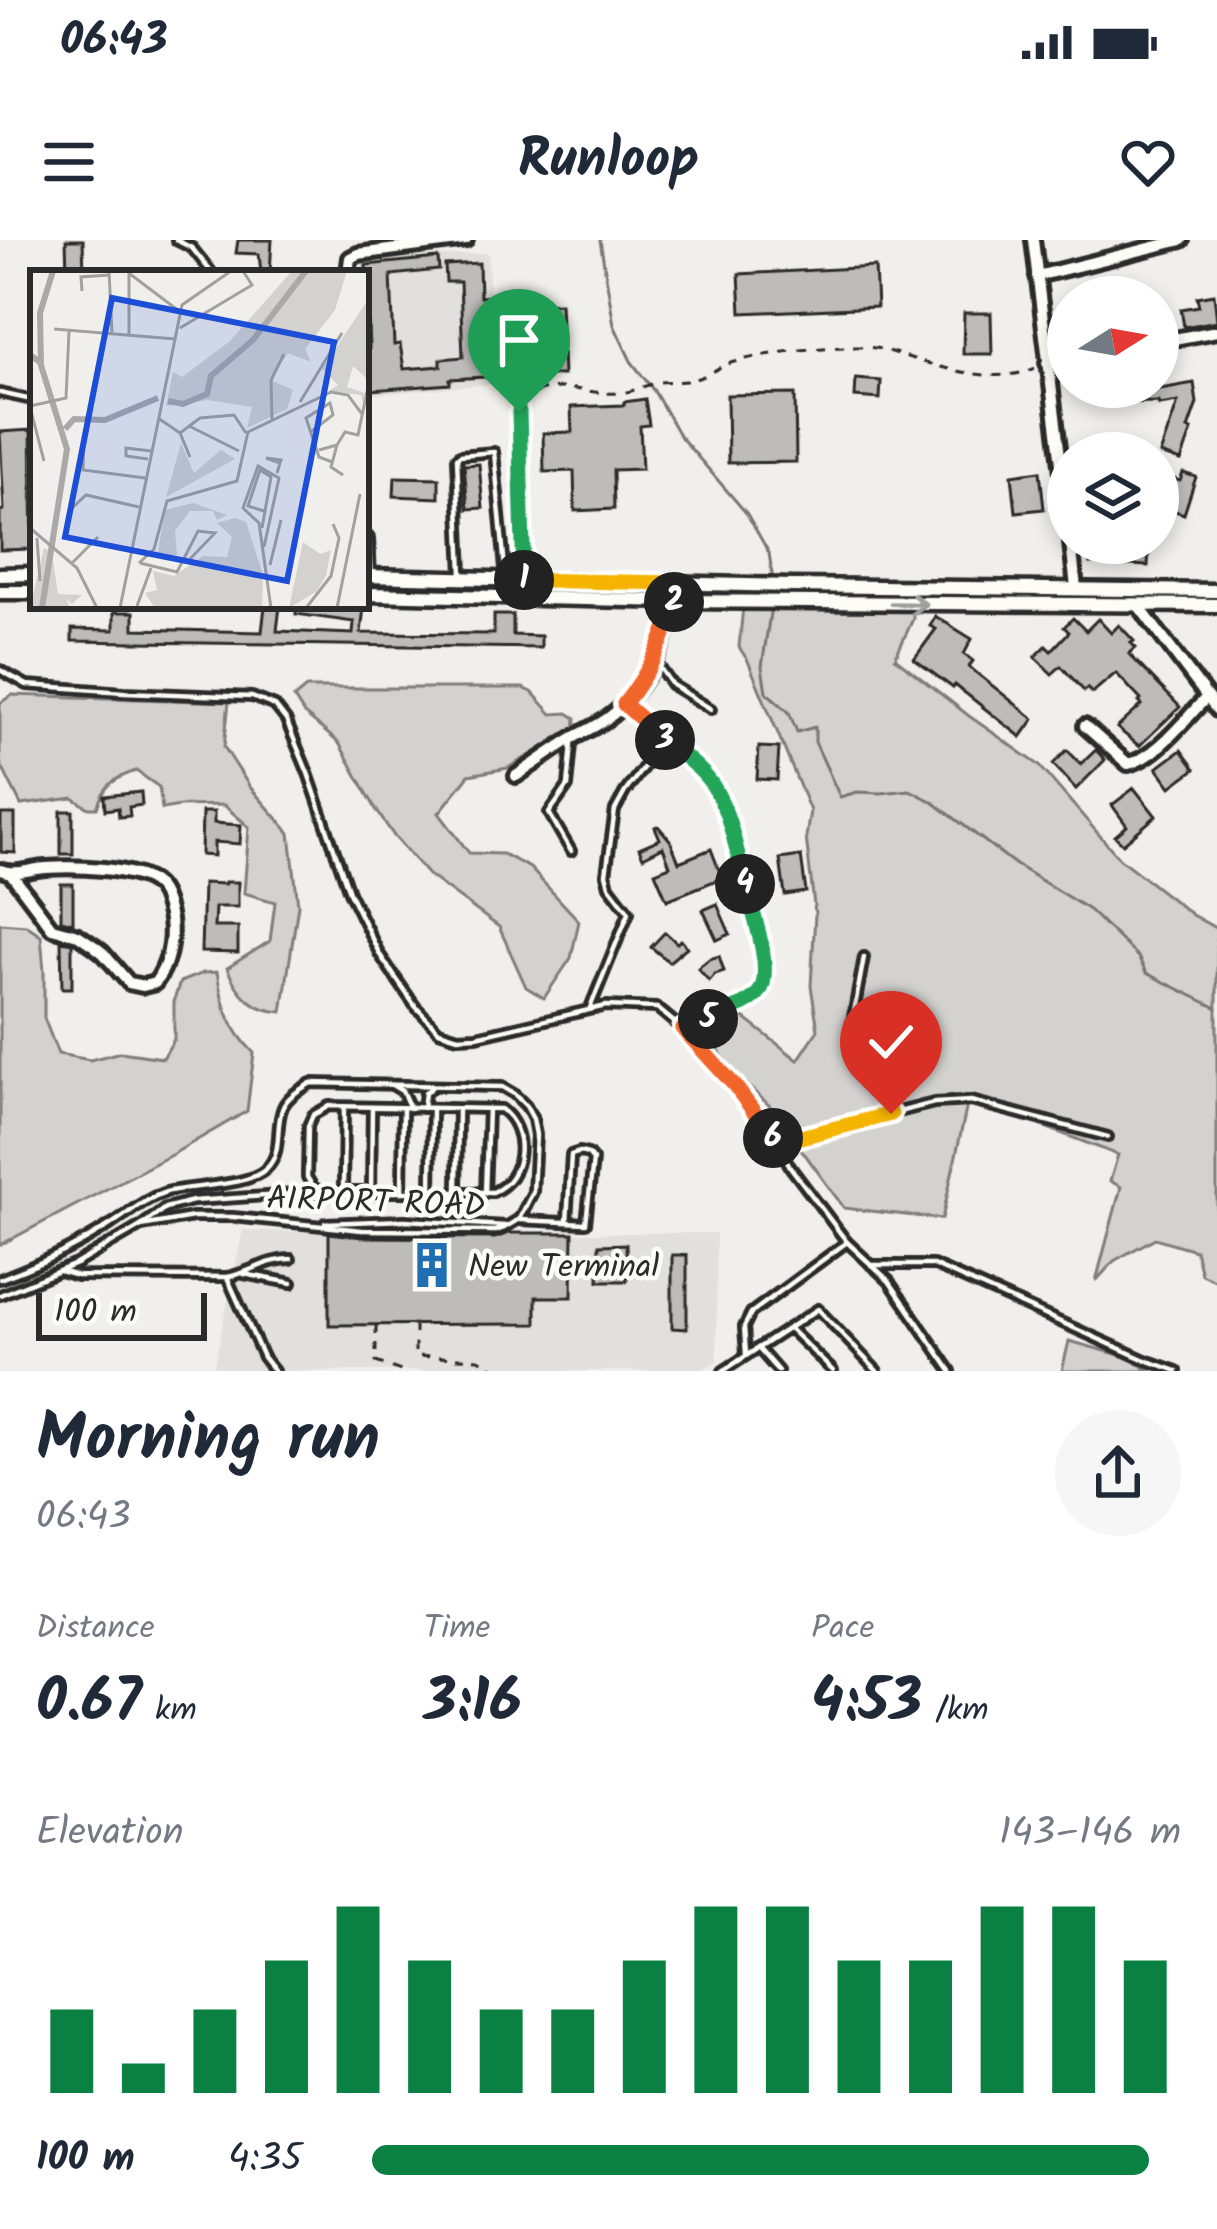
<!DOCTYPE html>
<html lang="en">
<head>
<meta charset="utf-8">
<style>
	body { margin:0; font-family:Kalam,sans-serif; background:#f6f6f7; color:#1f2937; height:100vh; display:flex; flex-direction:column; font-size:45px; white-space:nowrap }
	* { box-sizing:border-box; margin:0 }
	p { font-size:39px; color:#747a83 }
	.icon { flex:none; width:66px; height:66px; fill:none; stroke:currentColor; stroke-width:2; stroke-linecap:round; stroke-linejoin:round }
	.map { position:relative; height:1131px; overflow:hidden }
	.sheet { display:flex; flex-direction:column; background:#fff; flex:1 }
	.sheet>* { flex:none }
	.needle { width:78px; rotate:79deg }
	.controls { position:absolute; left:1047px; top:36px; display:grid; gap:24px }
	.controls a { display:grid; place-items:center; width:132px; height:132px; border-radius:50%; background:#fff; box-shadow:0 6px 18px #0003; font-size:60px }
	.scale { position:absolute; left:36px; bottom:30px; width:171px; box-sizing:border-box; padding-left:12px; border:6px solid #2b2b2b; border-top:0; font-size:33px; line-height:42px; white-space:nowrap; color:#2b2b2b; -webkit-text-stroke:9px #fdfcf7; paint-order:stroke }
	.pin { position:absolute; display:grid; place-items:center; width:102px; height:102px; color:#fff; margin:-123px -51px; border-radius:50% 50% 50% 0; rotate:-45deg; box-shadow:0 0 12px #0007 }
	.pin .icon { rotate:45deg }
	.km { position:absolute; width:60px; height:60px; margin:-30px; border-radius:50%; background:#222; color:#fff; font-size:33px; line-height:60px; text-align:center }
	.round { display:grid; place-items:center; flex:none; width:126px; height:126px; border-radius:63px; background:#f6f6f7 }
	.head { display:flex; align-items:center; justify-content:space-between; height:204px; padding:0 36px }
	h1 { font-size:66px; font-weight:600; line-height:90px }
	.stats { display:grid; grid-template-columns:repeat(3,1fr); gap:18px; height:204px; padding:12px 36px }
	.stats div { display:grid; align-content:center }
	.stats b { font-size:60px; font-weight:600 }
	.stats small { font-size:33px; font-weight:400 }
	.stats p { font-size:33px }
	.chart { height:336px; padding:24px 36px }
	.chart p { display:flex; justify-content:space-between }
	.chart svg { width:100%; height:216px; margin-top:12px; stroke:#0b8043; stroke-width:6 }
	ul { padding:0 36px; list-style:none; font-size:39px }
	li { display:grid; grid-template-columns:192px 144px 1fr; align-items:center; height:90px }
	li i { height:30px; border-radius:15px; background:#0b8043 }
	.status { display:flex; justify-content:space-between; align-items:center; height:84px; padding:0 60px; background:#fff; direction:ltr }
	.status svg { height:33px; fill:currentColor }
	header { display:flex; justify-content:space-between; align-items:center; height:156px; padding:0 36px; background:#fff; font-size:54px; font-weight:600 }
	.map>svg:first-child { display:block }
	.built { fill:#e1e0dc }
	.green { fill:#d3d2cf; stroke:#7f7e7d; stroke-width:3 }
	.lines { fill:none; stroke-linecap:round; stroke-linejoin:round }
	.stream { stroke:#777775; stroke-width:3 }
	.building { fill:#bdbcb8; stroke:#2b2b2b; stroke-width:3 }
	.service-casing { stroke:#2b2b2b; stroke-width:14 }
	.minor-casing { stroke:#2b2b2b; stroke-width:20 }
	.tertiary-casing { stroke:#2b2b2b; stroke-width:21 }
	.path { stroke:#2b2b2b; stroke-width:3; stroke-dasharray:9 9; stroke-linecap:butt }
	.service { stroke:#fdfcf7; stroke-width:4.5 }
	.minor { stroke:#fdfcf7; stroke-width:10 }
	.tertiary { stroke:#fdfcf7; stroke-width:12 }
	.oneway { stroke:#9e9e9b }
	.split-1-casing { stroke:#fff; stroke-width:24 }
	.split-2-casing { stroke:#fff; stroke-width:24 }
	.split-3-casing { stroke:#fff; stroke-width:24 }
	.split-4-casing { stroke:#fff; stroke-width:24 }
	.split-5-casing { stroke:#fff; stroke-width:24 }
	.split-6-casing { stroke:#fff; stroke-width:24 }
	.split-7-casing { stroke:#fff; stroke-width:24 }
	.split-1 { stroke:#22a559; stroke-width:15 }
	.split-2 { stroke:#f5b400; stroke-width:15 }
	.split-3 { stroke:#f0652b; stroke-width:15 }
	.split-4 { stroke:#22a559; stroke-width:15 }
	.split-5 { stroke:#22a559; stroke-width:15 }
	.split-6 { stroke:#f0652b; stroke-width:15 }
	.split-7 { stroke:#f5b400; stroke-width:15 }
	.labels { text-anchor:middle; stroke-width:9; stroke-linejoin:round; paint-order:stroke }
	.street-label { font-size:33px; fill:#2b2b2b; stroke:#fdfcf7 }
	.poi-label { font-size:33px; fill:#2b2b2b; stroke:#fdfcf7; text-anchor:start }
	.inset-river { fill:none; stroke:#aaa9a7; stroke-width:6 }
	.inset-road { fill:none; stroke:#a1a19e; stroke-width:3 }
	.view { fill:#1d4ed8; fill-opacity:0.15; stroke:#1d4ed8; stroke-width:6 }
	.inset-edge { fill:none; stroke:#2b2b2b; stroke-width:6 }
</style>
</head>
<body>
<div class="status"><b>06:43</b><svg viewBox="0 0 49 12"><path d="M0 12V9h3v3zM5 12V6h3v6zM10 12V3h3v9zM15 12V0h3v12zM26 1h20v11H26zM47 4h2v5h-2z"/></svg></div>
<header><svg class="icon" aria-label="menu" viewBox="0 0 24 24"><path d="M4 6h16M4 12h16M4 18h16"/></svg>Runloop<svg class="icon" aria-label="heart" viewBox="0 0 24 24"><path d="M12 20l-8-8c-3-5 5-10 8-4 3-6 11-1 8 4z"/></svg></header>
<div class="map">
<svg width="1217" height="1131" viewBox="0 0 1217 1131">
	<rect width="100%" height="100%" fill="#f0efeb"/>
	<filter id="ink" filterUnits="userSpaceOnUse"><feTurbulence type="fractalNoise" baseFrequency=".00833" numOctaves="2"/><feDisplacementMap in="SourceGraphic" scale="24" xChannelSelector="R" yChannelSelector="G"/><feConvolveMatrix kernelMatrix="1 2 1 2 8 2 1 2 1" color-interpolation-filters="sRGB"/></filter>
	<g filter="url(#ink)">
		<g class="built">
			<polygon points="488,13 489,51 501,53 504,143 366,155 366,33 360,33 360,22"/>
			<polygon points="243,990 329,993 716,993 717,1121 701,1131 213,1131"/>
		</g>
		<g class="green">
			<polygon points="743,367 913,369 913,379 895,418 969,476 1039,525 1120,619 1192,675 1217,689 1217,1041 1201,1034 1195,1010 1155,998 1114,1021 1096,1041 1121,947 1110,941 1118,915 1027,880 967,865 942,979 844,968 770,866 727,827 710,790 730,767 798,820 818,790 811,746 815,674 806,597 810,571 748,421 739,407"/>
			<polygon points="306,448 523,448 532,452 552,474 568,473 576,478 575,489 508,528 469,535 439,573 469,613 503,614 530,628 579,681 571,718 544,758 526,747 499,687 428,635 394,596 377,571 339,503 304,474 294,458"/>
			<path d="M12,455l217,7 -5,45 26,40 40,46 8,72 -16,107c-30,-2 -44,-18 -55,-44l43,-27 5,-39 -31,-9 5,-66 -25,-22 -44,1 -18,3 -3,-22 -23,-16c-22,7 -32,14 -39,37h-8l-16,-10 -52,7 -21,-42v-60z"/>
			<path d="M0,683l26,2 15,10 3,36v47l14,36 32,6 31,-8 42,6 11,-19v-39l6,-18 23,-9 14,-1c5,33 13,57 37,81l-7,58 -74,43 -173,91z"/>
			<polygon points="1069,1101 1127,1117 1150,1131 1062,1131"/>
		</g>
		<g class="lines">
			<g class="stream">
				<polyline points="600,0 614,85 631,121 654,151 679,195 747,274 769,313 772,334"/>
				<polyline points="770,373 762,427 766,452 789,472 797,492 815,487 815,502 840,557 857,552 881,553 910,550 933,562 1016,625 1089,670 1138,717 1146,733 1217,768"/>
			</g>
		</g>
		<g class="building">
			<polygon points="66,0 83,0 84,33 67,33"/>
			<polygon points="238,0 272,0 270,33 261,33 259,14 236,13"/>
			<polygon points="438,18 439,30 391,35 394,105 400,104 404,129 441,126 441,119 463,117 460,42 446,42 445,25 479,23 480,57 498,56 502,132 484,133 484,137 450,139 450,144 372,150 366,123 366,110 369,109 366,25"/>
			<polygon points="875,27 877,67 741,73 739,34"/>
			<polygon points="1214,54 1217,81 1184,87 1181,69 1199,66 1197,57"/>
			<polygon points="560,63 563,135 541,135 538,64"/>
			<polygon points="964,73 991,73 992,114 963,114"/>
			<polygon points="856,139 881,141 880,159 855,157"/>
			<polygon points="1194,143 1197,163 1188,189 1192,190 1181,221 1160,214 1178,162 1159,165 1158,162 1119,163 1119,147 1142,147 1143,152"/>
			<polygon points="795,154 796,222 728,223 727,155"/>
			<polygon points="645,159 649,185 640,186 642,229 613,230 614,269 575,271 574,231 544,232 543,193 572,192 571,167 624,165 624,162"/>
			<polygon points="31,190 33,309 0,310 0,271 4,270 0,192"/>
			<polygon points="479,224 483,268 468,269 464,225"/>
			<polygon points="1040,231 1044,269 1016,272 1012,235"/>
			<polygon points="1183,233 1196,237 1184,274 1158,265 1158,234 1180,241"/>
			<polygon points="395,237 439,238 439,258 394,256"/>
			<polygon points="1090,305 1149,309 1148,326 1090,323"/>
			<polygon points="265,366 280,366 277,391 353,394 354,382 296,374 296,368 364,367 361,393 494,394 494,375 513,375 513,395 541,396 541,408 72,401 72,389 114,390 114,372 134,372 134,389 262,392"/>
			<polygon points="935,376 972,399 964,414 973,421 969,427 1034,479 1021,497 955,445 953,448 914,419 936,389 930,386"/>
			<polygon points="1073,378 1086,391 1098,379 1111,393 1119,385 1134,401 1131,403 1136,408 1129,414 1180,467 1139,506 1117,488 1142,465 1139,462 1141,460 1116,433 1092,453 1087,448 1084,451 1061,426 1052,434 1035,417 1046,406 1051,411 1069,392 1064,387"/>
			<polygon points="759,507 779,508 777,540 757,539"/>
			<polygon points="1067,510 1081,524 1096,510 1105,520 1076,549 1053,524"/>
			<polygon points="1181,510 1195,529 1171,547 1157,528"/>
			<polygon points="1134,548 1156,576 1123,604 1115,596 1127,586 1112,565"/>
			<polygon points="141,552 142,565 129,567 130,576 119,577 118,568 105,570 104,556"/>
			<rect x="61" y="571" width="12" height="43"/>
			<polygon points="202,572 214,572 214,583 241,585 240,604 214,602 214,616 201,615"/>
			<polygon points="1,574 15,574 15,613 1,612"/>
			<polygon points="658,586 670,600 679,622 711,609 722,638 667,660 655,632 670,626 663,607 643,617 639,608 660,599 655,587"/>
			<polygon points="801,616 806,652 785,655 780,619"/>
			<polygon points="225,642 238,642 238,667 215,667 214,687 238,687 238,713 201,712 203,643 225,644"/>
			<polygon points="61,644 73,644 73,683 61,680"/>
			<polygon points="717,664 730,694 717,700 703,670"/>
			<polygon points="665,692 677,703 681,700 687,707 669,722 651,707"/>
			<polygon points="61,701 72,703 72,748 62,748"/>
			<polygon points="719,716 724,731 715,734 709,741 698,728 709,719"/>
			<polygon points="329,993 362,997 495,998 509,993 573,993 572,1057 536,1057 536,1084 329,1085"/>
			<polygon points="626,1004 627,1041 599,1041 599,1005"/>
			<polygon points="672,1015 687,1015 687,1089 672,1088"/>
		</g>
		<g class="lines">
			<defs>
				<g id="service">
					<polyline points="176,0 192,8 212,33"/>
					<polyline points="0,153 32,160"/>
					<polyline points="462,334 457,218 460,215 494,212 506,339"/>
					<polyline points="658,425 672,445 711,469"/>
					<polyline points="0,430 27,445 124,452 252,457 275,466 286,480 308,533 349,652 380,715 415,766 439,791 458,797 477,796 606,766 657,768 692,797 735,846 777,903 791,928 847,1002 889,1041 951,1131"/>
					<path d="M624,465c28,24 69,51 89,82 14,22 54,163 52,188 -1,3 -5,15 -6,17 -13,16 -56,29 -76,37"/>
					<polyline points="571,611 549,573 568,546 572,504"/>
					<polyline points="864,717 851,788 853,798 891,875"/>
					<polyline points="590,768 629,672 609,646 606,634 615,570 625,552 664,500"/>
					<polyline points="392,845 402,851 410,868"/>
					<polyline points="423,868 425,853 431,848"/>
					<polyline points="777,903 934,863 971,861 1108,897"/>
					<polyline points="343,951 344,867"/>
					<polyline points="371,951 372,867"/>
					<polyline points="402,952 403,868"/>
					<polyline points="457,952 458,869"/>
					<polyline points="431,953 432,868"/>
					<polyline points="485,953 488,869"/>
					<polyline points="520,980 586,983 593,920 588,914 580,912 571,915 567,982"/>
					<polyline points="325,983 405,980 505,986"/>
					<polyline points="871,1025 933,1025 1143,1119 1177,1131"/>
					<path d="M60,1031l17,5 150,1c23,-4 40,-18 64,-18"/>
					<polyline points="244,1034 292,1043"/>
					<polyline points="227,1037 263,1117 274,1131"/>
					<path d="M0,1039c38,-14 76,-32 110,-54 19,-12 34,-26 56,-33 26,-7 81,-5 100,-23 18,-17 8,-42 17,-62 5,-11 18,-18 28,-24l191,4 12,7 12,12 7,13 3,16 -3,57 -14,27 -15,9 -9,3 -133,-1 -129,-13h-40l-52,9"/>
					<path d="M0,1055l76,-31 65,-38 24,-18 28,-7 129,-9h171c32,-13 36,-63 8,-83l-172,-3 -16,9 -5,11 -1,51 6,10 9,5"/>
					<polyline points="789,1088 833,1131"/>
					<polyline points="758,1108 778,1131"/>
					<polyline points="746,1114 744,1087 751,1073 847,1002"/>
					<polyline points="723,1131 818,1069 877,1131"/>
				</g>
				<g id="minor">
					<polyline points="1033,0 1068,280"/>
					<polyline points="348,33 350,18 358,14 466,0"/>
					<polyline points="1037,36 1182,0"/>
					<polyline points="1158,102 1217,91"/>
					<polyline points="1047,123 1068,119"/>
					<polyline points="519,172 523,340"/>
					<polyline points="366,299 368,336"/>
					<polyline points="1071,303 1076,348"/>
					<polyline points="1138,365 1217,470"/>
					<path d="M1085,486l43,38c28,-6 58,-46 78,-66"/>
					<path d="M516,536c18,-12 36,-25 55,-37 14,-8 29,-14 41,-24 38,-30 62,-84 62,-132"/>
					<path d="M0,630c16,6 29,-1 46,-2 25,-2 92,-1 110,17 8,8 12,24 14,35 3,22 -2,45 -15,63l-12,3 -14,-3 -26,-30 -9,-7 -16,-11 -26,-7 -40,-53"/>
				</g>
				<g id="tertiary">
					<polyline points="0,335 33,334"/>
					<polyline points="366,336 792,346 1217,351"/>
					<polyline points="0,352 33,352"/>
					<polyline points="366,354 674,361 1217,365"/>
				</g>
			</defs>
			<use href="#service" class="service-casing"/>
			<use href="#minor" class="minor-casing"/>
			<use href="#tertiary" class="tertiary-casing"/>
			<g class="path">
				<path d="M523,164c21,-30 65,-8 96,-11 13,-1 23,-6 35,-10 12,-3 25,0 37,-3 15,-3 28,-14 43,-18 36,-10 91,-16 129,-15 19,0 36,8 54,13 35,11 83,24 118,8"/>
				<polyline points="376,1085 376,1122 401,1131"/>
				<polyline points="415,1085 415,1116 479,1119 500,1131"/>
			</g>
			<use href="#service" class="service"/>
			<use href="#minor" class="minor"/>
			<use href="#tertiary" class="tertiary"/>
		</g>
		<defs><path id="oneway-shaft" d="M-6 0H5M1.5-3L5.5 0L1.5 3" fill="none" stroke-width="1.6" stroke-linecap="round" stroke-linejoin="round" transform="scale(3)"/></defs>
		<use class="oneway" href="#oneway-shaft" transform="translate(909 364) rotate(1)"/>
	</g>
	<g class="lines" filter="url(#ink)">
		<defs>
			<polyline id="split-1" points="519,172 524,340"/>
			<polyline id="split-2" points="524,340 674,343 674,362"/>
			<path id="split-3" d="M665,500l-41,-36c25,-31 41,-63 50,-102"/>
			<path id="split-4" d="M665,500c17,15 38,29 50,49 16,28 22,64 30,95"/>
			<path id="split-5" d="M708,779c16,-7 43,-14 52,-28 14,-21 -9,-84 -15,-107"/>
			<polyline id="split-6" points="708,779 683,789 735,846 773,898"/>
			<polyline id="split-7" points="773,898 777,903 891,874"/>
		</defs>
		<use href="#split-1" class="split-1-casing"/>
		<use href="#split-2" class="split-2-casing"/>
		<use href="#split-3" class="split-3-casing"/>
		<use href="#split-4" class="split-4-casing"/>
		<use href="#split-5" class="split-5-casing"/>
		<use href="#split-6" class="split-6-casing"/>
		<use href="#split-7" class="split-7-casing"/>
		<use href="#split-1" class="split-1"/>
		<use href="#split-2" class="split-2"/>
		<use href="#split-3" class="split-3"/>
		<use href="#split-4" class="split-4"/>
		<use href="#split-5" class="split-5"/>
		<use href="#split-6" class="split-6"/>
		<use href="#split-7" class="split-7"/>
	</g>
	<defs>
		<symbol id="building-bare" viewBox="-9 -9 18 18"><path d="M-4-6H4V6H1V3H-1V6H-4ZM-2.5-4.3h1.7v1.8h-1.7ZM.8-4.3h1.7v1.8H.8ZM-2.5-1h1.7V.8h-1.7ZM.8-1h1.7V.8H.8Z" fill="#1f6fb2" stroke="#fdfcf7" stroke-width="2.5" paint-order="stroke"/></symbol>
	</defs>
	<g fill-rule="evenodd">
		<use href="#building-bare" x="399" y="992" width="66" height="66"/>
	</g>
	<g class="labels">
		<g class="street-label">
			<text transform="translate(376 960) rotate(2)" y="12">AIRPORT ROAD</text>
		</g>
		<g class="poi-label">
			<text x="468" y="1037">New Terminal</text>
		</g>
	</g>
	<g transform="translate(30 30)">
		<rect width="339" height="339" fill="#f0efeb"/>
		<path d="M262,1h55l-12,39 -30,39 6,13 -23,-9 -11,16 -4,12 20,9 -6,19 -40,19 5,-21 -44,-7 -42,6 7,-34 9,5 48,-36zM339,28l-1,82 -15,-14 -6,21 18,6 -2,11 -2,-9 -32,-4 9,-6 -16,-16zM151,173l13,30 27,-23 14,9 -69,38zM163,233l34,12 -10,5 -4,-9h-23l-15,20 2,24 -20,3 8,-48zM205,248l11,4 17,53 -1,33h-107l-10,-15 12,-3 -4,-19 21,5 29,-20 24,1 5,-20 -15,-14zM273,272l17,12 11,-4 -5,25 -9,16 -28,17zM14,278l8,5 6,41 24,1 -10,9 -6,-6 4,10h-40z" fill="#d3d2cf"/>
		<path class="inset-river" d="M0,85l10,7 27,87 -25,159M11,95l-1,-52 13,-42M138,131l15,3 24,-10 4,-18 42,-36 53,-69M35,159l9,-10 31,1 53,-22"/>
		<path class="inset-road" d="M79,1l3,62M99,1v65M100,4l49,37M52,21l-1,-14 28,-2M150,58l72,-43 -9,-14M24,59l121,10M270,132l42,-69M0,136l36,-8 3,-67M0,137l14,54M128,148l22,15 10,24M242,149l-1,-39 13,-26M159,156l50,25M282,161l21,-16 -3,-12 -24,15 13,39 13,5M150,163l20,-15 34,-3 12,18M54,168l-1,32 62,8M307,175l-6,22 12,8M289,180l18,-5 8,-13 13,3 11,-53M118,189l-22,-3v-8l25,3M247,203l3,-10 1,-3 -15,-2 14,5M41,239l15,-14 53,12M0,258l47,40 20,40M232,258l9,-51 -11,-7 -12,36 16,5M7,268l3,43M234,277l15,-69 -21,-12 -15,42 16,15 12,85M42,293l26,-26M109,293l15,-14 13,-48 70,-20 11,-49 83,-40 17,3 14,19M110,293l37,9 21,-41 17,2 -25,26M240,295l11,-45M107,336l14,-38M90,338l62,-303 49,-34M276,338l25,-32 8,-38 -6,-14M307,338l23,-114"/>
		<path class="view" d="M82,28l222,44 -47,239 -222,-44z"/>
		<rect width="339" height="339" class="inset-edge"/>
	</g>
</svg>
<div class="controls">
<a><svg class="needle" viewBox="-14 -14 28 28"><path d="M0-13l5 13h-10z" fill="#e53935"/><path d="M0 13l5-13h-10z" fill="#747a83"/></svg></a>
<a><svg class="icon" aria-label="layers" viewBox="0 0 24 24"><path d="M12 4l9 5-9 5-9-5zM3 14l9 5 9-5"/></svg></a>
</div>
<div class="scale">100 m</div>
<div class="pin" style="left:519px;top:172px;background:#1e9e55"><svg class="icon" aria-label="arrive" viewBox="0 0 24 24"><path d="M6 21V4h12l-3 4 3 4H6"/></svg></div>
<div class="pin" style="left:891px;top:874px;background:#d93025"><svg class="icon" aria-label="check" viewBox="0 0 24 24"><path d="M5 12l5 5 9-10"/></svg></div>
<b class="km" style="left:524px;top:340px">1</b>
<b class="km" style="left:674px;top:362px">2</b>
<b class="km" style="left:665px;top:500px">3</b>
<b class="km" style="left:745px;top:644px">4</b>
<b class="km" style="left:708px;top:779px">5</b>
<b class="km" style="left:773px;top:898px">6</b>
</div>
<section class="sheet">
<div class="head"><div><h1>Morning run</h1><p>06:43</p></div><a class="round"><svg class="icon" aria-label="share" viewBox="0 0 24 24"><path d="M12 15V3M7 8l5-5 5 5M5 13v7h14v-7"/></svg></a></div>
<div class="stats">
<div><p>Distance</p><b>0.67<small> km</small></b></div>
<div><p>Time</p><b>3:16</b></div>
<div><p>Pace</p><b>4:53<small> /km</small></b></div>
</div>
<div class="chart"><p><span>Elevation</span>143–146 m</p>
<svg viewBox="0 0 160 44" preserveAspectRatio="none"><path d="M5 44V27M15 44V38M25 44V27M35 44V17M45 44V6M55 44V17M65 44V27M75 44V27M85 44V17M95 44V6M105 44V6M115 44V17M125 44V17M135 44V6M145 44V6M155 44V17"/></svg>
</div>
<ul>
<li><b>100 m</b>4:35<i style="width:96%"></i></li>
</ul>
</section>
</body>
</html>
